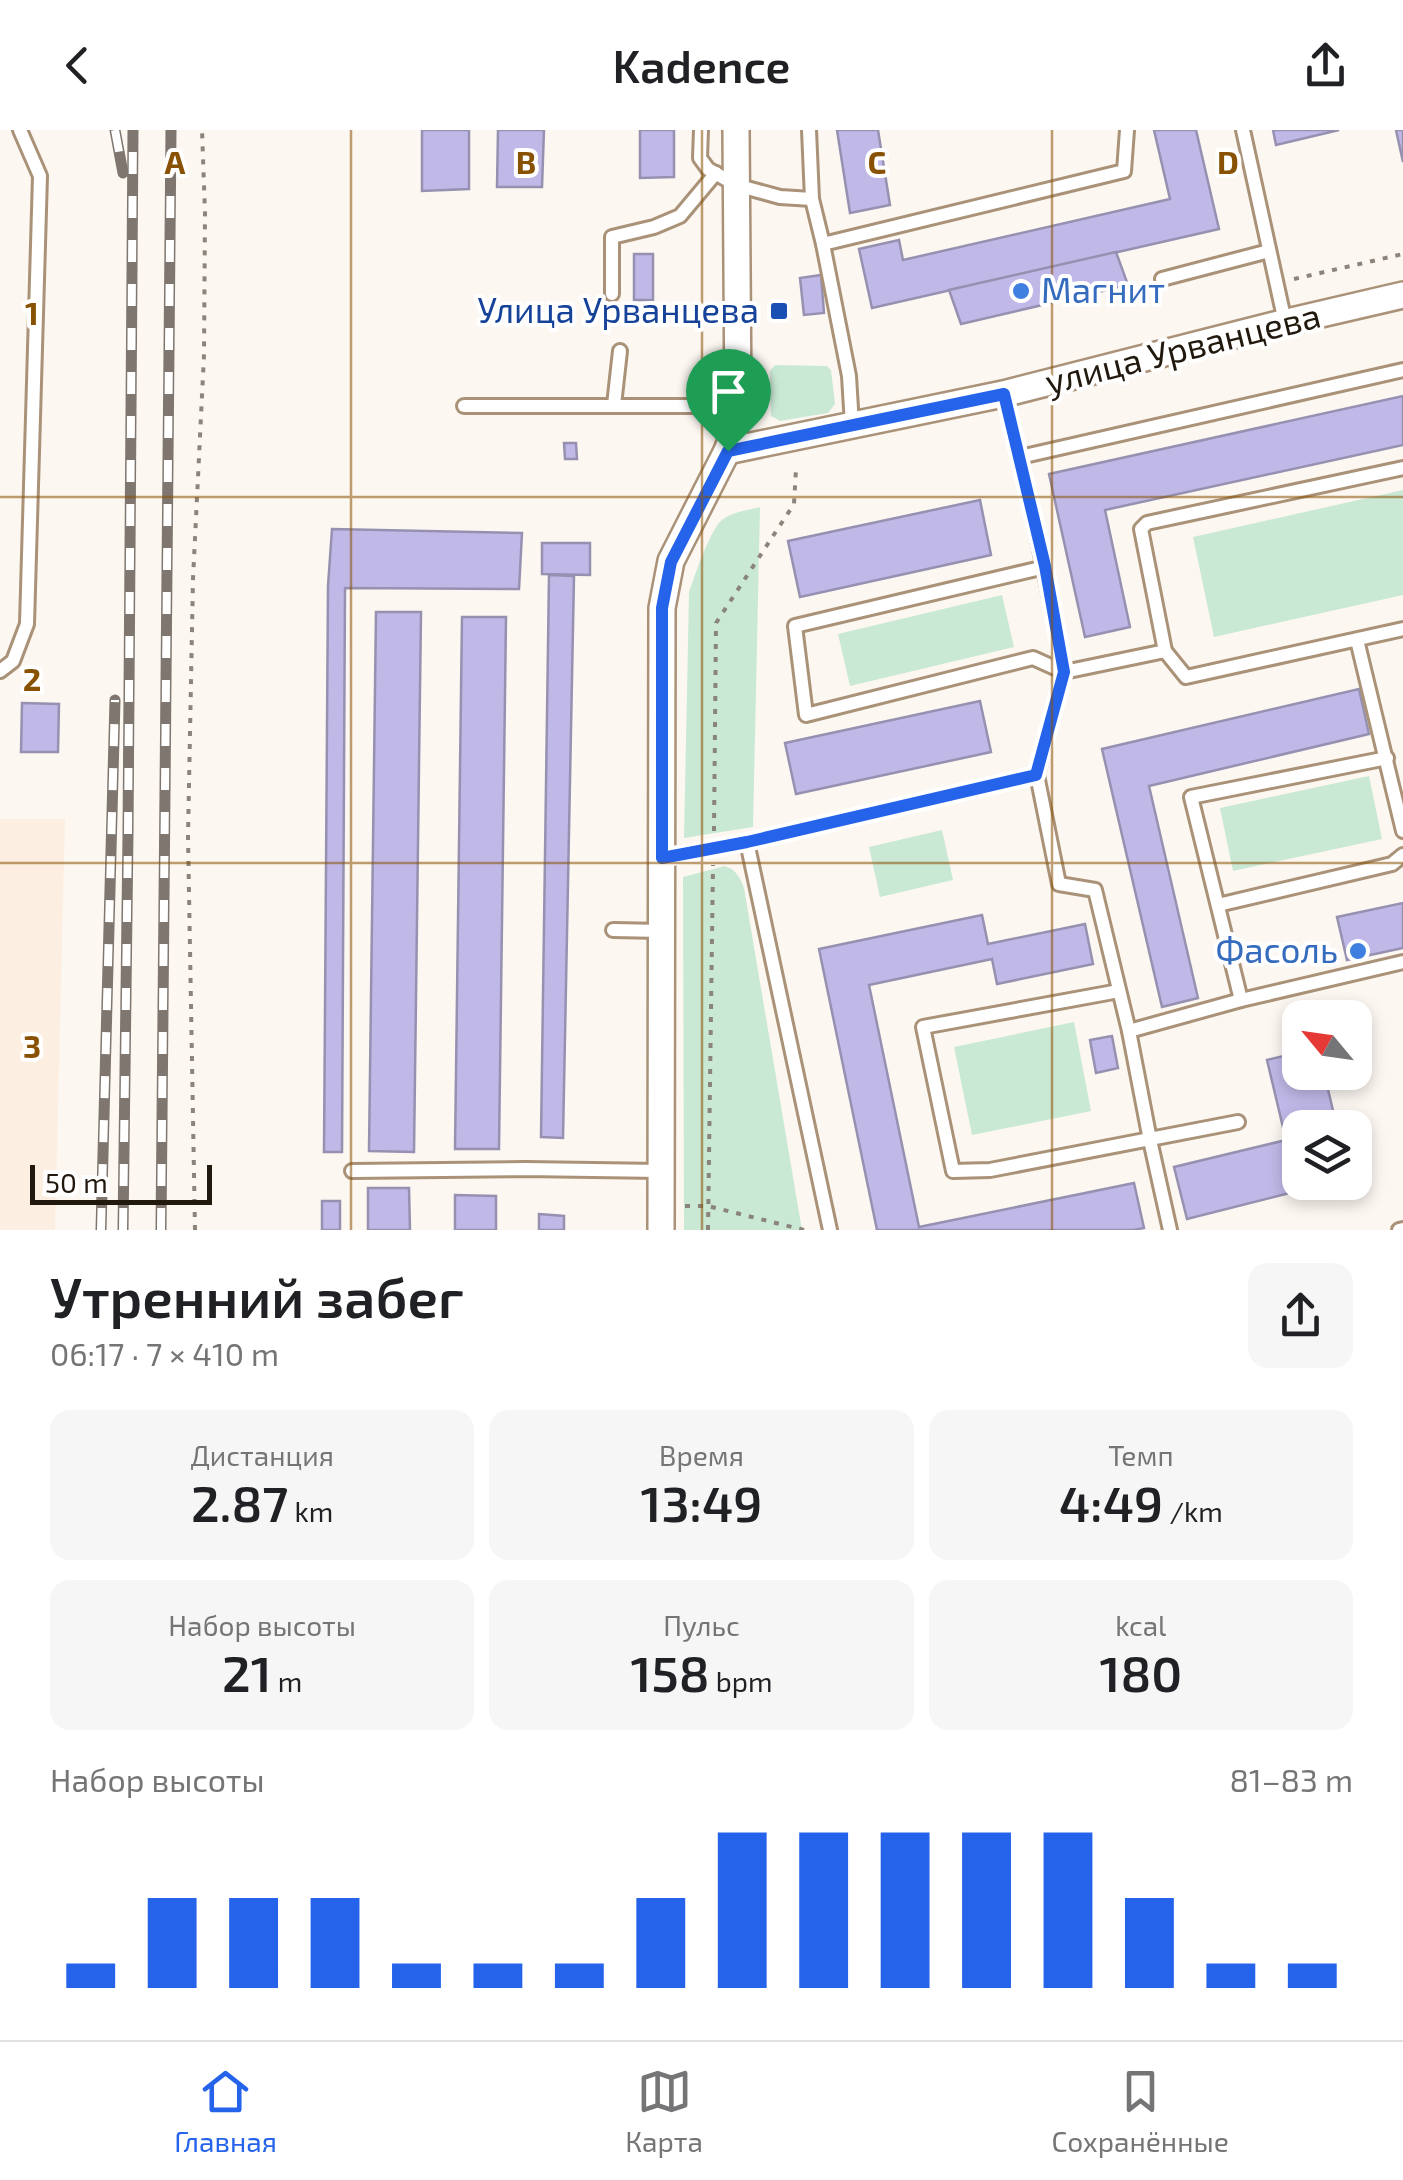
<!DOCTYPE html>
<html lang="ru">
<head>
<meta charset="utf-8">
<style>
	body { margin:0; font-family:"Exo 2",sans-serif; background:#f6f6f6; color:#202124; height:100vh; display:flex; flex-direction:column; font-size:38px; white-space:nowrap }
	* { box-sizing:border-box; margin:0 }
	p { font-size:32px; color:#757577 }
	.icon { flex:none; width:55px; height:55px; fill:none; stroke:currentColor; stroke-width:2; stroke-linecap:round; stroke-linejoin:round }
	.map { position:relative; height:1100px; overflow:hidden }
	.sheet { display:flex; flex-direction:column; background:#fff; flex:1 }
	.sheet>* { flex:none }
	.needle { width:65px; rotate:299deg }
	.fabs { position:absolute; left:1282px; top:870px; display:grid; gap:20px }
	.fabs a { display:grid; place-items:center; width:90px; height:90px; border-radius:20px; background:#fff; box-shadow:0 5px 15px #0003; font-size:50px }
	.scale { position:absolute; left:30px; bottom:25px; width:182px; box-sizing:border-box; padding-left:10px; border:5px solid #21180e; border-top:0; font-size:28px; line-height:35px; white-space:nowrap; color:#21180e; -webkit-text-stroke:8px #fff; paint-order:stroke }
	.pin { position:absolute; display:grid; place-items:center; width:85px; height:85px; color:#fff; margin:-102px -42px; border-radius:50% 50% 50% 0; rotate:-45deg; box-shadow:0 0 10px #0007 }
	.pin .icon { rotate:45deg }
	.round { display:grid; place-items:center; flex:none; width:105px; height:105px; border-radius:20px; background:#f6f6f6 }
	.headline { display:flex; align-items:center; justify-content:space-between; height:170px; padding:0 50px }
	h1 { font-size:55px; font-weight:600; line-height:75px }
	.stats { display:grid; grid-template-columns:repeat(3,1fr); gap:15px; height:170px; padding:10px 50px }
	.stats div { display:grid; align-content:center; border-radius:20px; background:#f6f6f6; text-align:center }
	.stats b { font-size:50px; font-weight:600 }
	.stats small { font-size:28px; font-weight:400 }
	.stats p { font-size:28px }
	.chart { height:280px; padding:20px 50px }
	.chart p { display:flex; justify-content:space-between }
	.chart svg { width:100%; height:180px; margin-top:10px; stroke:#2563eb; stroke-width:6 }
	header { display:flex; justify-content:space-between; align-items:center; height:130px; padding:0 50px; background:#fff; font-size:45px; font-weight:600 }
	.tabs { display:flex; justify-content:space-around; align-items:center; height:140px; border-top:2px solid #e0e0e0; background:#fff; font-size:28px; color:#757577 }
	.tabs a { display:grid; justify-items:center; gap:5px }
	.tabs .active { color:#2563eb }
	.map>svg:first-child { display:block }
	.built { fill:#fcefe1 }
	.green { fill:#cae9d5 }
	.building { fill:#c0b9e8; stroke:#9691b1; stroke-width:2.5 }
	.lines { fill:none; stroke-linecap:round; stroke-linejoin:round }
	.lane-casing { stroke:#aa9278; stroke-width:18 }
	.street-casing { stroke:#aa9278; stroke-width:30 }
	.path { stroke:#8b847c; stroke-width:4; stroke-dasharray:5 8; stroke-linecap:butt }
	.lane { stroke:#fff; stroke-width:12 }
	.street { stroke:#fff; stroke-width:25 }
	.rail-casing { stroke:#7f776f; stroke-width:11 }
	.rail { stroke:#fff; stroke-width:8; stroke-dasharray:22; stroke-linecap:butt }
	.route-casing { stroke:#fff; stroke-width:20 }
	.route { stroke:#2563eb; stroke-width:12 }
	.grid { fill:none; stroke:#895103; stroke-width:2.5; stroke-opacity:0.55 }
	.shop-dot { fill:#3f7fe0; stroke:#fff; stroke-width:4 }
	.transit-dot { fill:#1a4fb4; stroke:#fff; stroke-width:4 }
	.labels { text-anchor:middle; stroke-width:8; stroke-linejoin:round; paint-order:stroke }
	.shop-label { font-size:35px; fill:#366cbe; stroke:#fff; text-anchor:start }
	.transit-label { font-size:35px; fill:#164399; stroke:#fff; text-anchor:end }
	.street-label { font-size:35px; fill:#21180e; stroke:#fff }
	.grid-label { font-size:32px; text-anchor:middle; font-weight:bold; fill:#895103; stroke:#fff; stroke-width:8; stroke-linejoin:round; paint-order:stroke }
</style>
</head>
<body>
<header><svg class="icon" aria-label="back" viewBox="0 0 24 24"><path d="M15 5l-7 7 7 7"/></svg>Kadence<svg class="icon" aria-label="share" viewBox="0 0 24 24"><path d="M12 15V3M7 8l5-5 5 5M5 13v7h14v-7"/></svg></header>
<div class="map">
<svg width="1403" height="1100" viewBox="0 0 1403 1100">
	<rect width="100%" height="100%" fill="#fcf7f1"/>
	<polygon class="built" points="0,689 65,689 55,1100 0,1100"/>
	<g class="green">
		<polygon points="775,235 827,236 831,240 835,274 828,283 780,291 771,286 770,241"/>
		<polygon points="1403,360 1403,465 1214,507 1193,407"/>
		<path d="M760,377l-7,320 -69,11 5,-246c6,-17 21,-62 33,-72 10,-8 26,-10 38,-13z"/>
		<polygon points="1002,465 1014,517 850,556 838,504"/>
		<polygon points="1369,646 1382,709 1233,741 1220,678"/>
		<polygon points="942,700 953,750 880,767 869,717"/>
		<path d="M725,736c11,4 15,11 19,22l58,342h-118l-1,-353z"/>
		<polygon points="1074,892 1091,981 972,1005 954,917"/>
	</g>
	<g class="building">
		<polygon points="422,0 469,0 469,59 422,61"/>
		<polygon points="498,0 544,0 542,57 497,57"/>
		<polygon points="640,0 674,0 674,47 640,48"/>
		<polygon points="837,0 878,0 890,75 850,83"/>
		<polygon points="1154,0 1196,0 1219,99 872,178 859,119 899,110 903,130 1170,69"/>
		<polygon points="1273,0 1339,0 1276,15"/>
		<polygon points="1396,0 1403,0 1403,32"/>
		<polygon points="1116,122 1128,155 961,194 949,160"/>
		<rect x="634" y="124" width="19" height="46"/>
		<polygon points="821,145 824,183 804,185 800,148"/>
		<polygon points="1403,266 1403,315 1105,380 1130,497 1085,507 1049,344"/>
		<polygon points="564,313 576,313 577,329 565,329"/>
		<polygon points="980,370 991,425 800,467 788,411"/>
		<polygon points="332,399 522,403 519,459 345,458 342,1022 324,1022 328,456"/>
		<polygon points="542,413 590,413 590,445 542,444"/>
		<polygon points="549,445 574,446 563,1008 541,1007"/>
		<polygon points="376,482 421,482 414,1022 369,1021"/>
		<polygon points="462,487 506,487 499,1019 455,1019"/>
		<polygon points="1359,559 1369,604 1149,656 1198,868 1162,877 1102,619"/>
		<polygon points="980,571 991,622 796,664 785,613"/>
		<polygon points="22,573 59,574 58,622 21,622"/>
		<polygon points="1403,773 1403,818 1347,830 1337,787"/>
		<polygon points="982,785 988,814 1085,794 1093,834 997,854 992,829 869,855 919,1097 1134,1053 1144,1098 1134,1100 877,1100 819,819"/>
		<polygon points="1112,906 1118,938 1096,943 1090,910"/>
		<polygon points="1300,922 1300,942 1324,942 1337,998 1300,998 1300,1052 1333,1052 1187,1089 1174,1037 1286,1010 1267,930"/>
		<polygon points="368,1058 409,1058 410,1100 368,1100"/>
		<polygon points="455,1065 496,1066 496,1100 455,1100"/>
		<rect x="322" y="1071" width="18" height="29"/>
		<polygon points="539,1084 564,1086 564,1100 539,1100"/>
	</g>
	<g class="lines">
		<defs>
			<g id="lane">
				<polyline points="701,0 700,28 708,39 736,55 780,67 812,69"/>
				<polyline points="809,0 812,69 823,114 849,246 852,295"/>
				<polyline points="1243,0 1285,192"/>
				<polyline points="823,114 1124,41 1127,0"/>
				<polyline points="1162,149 1269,121"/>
				<polyline points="612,164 612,107 654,97 680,86 716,43"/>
				<path d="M1003,264c25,92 44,184 61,278l101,-21 21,26 217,-48"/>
				<polyline points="614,275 620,221"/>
				<polyline points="464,276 738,276"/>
				<polyline points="1020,327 1403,240"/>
				<polyline points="1045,437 795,496 806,585 1033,528 1064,542 1037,645 1059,754 1095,760 1129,901 1150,1010 1170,1100"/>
				<polyline points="1357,510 1403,701"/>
				<polyline points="1165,521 1141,399 1147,393 1403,338"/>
				<polyline points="0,541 13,531 27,494 40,46 20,0"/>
				<polyline points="747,712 830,1100"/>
				<polyline points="662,727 747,712 1037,645"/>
				<polyline points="1218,775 1392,734 1403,725"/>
				<polyline points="613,800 662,801"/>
				<polyline points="1119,861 923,897 953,1041 990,1040 1238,992"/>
				<polyline points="1241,870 1191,667 1387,628"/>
				<polyline points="1129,901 1241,870 1403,832"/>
				<polyline points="352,1041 525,1039 661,1041"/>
				<polyline points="1399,1100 1403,1099"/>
			</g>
			<g id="street">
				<polyline points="727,321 1003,264 1274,195 1403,165"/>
				<polyline points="661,1100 662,478 671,431 727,321 734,302 738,276 736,0"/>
			</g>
		</defs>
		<use href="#lane" class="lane-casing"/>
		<use href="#street" class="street-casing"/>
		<g class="path">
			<polyline points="1294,149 1403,124"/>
			<polyline points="714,701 716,493 794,374 796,339"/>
			<polyline points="685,1076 708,1076 804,1100"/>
			<polyline points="195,1100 188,706 193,449 204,225 205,83 202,0"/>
			<polyline points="708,1100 713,735"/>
		</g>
		<use href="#lane" class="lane"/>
		<use href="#street" class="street"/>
		<defs>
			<g id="rail">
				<polyline points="115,0 123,43"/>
				<polyline points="101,1100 115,570"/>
				<polyline points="123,1100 128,704 133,0"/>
				<polyline points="161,1100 171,0"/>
			</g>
		</defs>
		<use href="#rail" class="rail-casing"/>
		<use href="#rail" class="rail"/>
	</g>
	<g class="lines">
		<defs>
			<polygon id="route" points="1004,264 1045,436 1064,542 1036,645 747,712 662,728 662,478 671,432 728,321"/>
		</defs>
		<use href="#route" class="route-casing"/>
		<use href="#route" class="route"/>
	</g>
	<path class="grid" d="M351,0v1100M702,0v1100M1052,0v1100M0,367h1403M0,733h1403"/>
	<g class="shop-dot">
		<circle cx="1021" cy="161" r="10"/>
		<circle cx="1358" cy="821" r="10"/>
	</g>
	<rect class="transit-dot" x="769" y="171" width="20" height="20" rx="5"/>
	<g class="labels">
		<g class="shop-label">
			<text x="1041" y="173">Магнит</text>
			<text x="1338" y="833" text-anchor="end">Фасоль</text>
		</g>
		<g class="transit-label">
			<text x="759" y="193">Улица Урванцева</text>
		</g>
		<g class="street-label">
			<text transform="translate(1183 219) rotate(-14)" y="12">улица Урванцева</text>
		</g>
	</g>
	<g class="grid-label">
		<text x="175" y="44">A</text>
		<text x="526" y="44">B</text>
		<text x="877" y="44">C</text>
		<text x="1228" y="44">D</text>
		<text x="32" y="195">1</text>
		<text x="32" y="561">2</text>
		<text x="32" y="928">3</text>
	</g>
</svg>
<div class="fabs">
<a><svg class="needle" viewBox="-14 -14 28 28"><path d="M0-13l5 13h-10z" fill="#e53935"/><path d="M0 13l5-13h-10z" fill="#757577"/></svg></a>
<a><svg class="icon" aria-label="layers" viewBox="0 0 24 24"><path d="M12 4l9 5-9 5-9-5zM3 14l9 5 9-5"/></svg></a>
</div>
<div class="scale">50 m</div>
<div class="pin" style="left:728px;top:321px;background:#1e9e55"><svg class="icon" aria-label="arrive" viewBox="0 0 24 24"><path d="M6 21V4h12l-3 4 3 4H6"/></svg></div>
</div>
<section class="sheet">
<div class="headline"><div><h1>Утренний забег</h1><p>06:17 · 7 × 410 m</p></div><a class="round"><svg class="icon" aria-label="share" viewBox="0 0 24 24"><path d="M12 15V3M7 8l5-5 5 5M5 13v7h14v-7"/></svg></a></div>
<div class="stats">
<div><p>Дистанция</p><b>2.87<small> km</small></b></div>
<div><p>Время</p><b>13:49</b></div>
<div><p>Темп</p><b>4:49<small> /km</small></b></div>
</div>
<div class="stats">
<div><p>Набор высоты</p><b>21<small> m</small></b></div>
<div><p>Пульс</p><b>158<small> bpm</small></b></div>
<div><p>kcal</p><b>180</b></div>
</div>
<div class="chart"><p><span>Набор высоты</span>81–83 m</p>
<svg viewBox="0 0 160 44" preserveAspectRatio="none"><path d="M5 44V38M15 44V22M25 44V22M35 44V22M45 44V38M55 44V38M65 44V38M75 44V22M85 44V6M95 44V6M105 44V6M115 44V6M125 44V6M135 44V22M145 44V38M155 44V38"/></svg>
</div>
</section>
<nav class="tabs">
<a class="active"><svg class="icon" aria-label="home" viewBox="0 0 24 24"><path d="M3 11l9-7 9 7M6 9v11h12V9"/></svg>Главная</a>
<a><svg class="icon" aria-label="map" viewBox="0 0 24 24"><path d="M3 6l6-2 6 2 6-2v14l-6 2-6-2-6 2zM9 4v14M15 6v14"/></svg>Карта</a>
<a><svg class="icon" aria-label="saved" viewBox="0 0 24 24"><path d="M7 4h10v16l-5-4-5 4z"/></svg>Сохранённые</a>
</nav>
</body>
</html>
